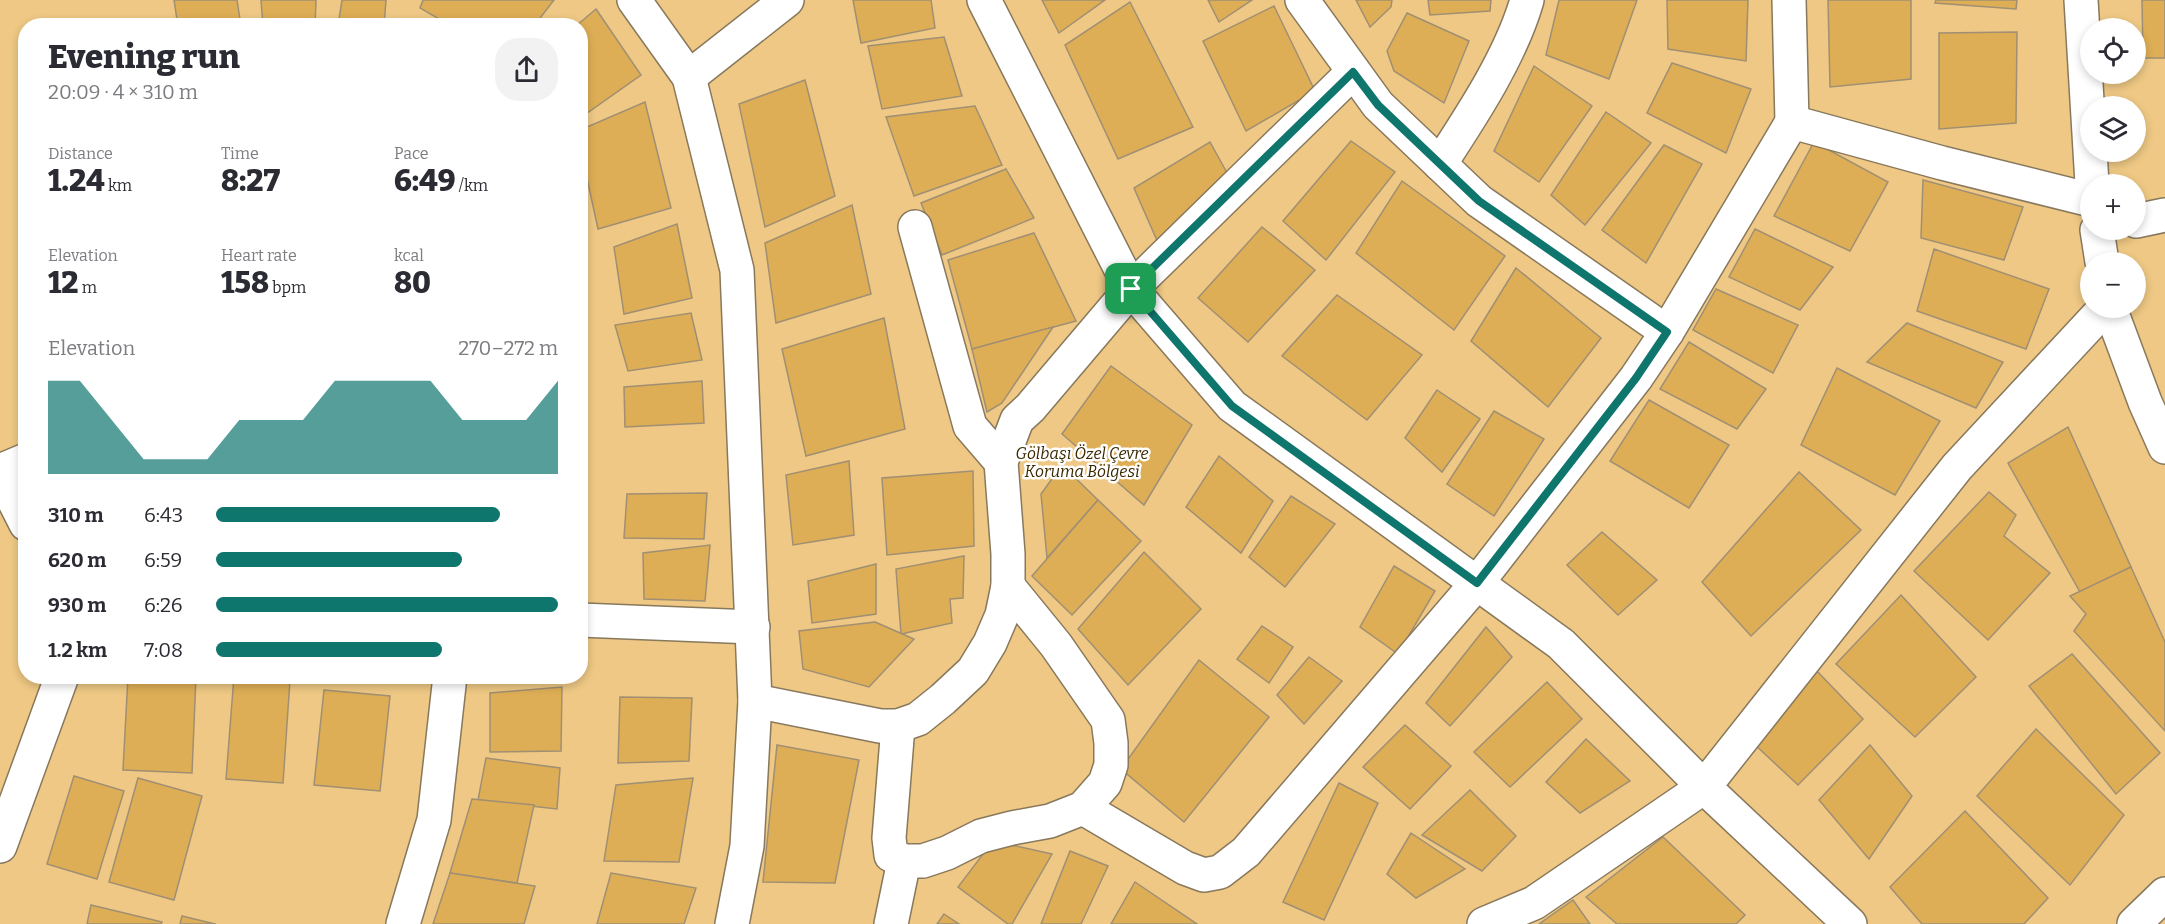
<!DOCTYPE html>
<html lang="en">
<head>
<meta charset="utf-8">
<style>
	body { margin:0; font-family:Bitter,serif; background:#f2f2f3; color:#2b2b33; height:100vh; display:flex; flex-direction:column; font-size:22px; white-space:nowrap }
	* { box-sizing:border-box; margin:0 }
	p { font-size:20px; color:#7c7c81 }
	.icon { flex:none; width:33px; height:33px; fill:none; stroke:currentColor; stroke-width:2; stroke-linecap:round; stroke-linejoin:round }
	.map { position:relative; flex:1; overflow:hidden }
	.sheet { position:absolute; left:18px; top:18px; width:570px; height:666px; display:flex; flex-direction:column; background:#fff; border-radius:24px; box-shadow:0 3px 9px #0003 }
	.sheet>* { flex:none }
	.fabs { position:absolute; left:2080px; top:18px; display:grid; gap:12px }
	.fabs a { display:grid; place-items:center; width:66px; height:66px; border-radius:50%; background:#fff; box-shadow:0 3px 9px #0003; font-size:30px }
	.pin { position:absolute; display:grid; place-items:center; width:51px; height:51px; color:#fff; margin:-26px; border-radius:12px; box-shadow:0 3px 9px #0006 }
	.round { display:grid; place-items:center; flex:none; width:63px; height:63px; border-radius:24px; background:#f2f2f3 }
	.summary { display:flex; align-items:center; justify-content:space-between; height:102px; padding:0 30px }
	h1 { font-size:33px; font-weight:800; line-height:45px }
	.stats { display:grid; grid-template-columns:repeat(3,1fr); gap:9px; height:102px; padding:6px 30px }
	.stats div { display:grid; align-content:center }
	.stats b { font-size:30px; font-weight:800 }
	.stats small { font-size:16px; font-weight:400 }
	.stats p { font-size:16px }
	.chart { height:168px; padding:12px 30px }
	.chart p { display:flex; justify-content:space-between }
	.chart svg { width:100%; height:108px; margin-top:6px; fill:#0f766e; opacity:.7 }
	ul { padding:0 30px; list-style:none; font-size:20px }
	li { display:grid; grid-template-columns:96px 72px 1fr; align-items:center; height:45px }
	li i { height:15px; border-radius:8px; background:#0f766e }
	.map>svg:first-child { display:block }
	.green { fill:#eec884; fill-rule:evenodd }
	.building { fill:#deae56; stroke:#a08f73; stroke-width:1.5 }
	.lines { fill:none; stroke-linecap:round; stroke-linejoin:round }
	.minor-casing { stroke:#88785c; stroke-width:36 }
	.major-casing { stroke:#88785c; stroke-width:36 }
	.minor { stroke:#fff; stroke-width:33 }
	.major { stroke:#fff; stroke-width:33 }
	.route-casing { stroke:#fff; stroke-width:12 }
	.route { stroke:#0f766e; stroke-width:8 }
	.labels { text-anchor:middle; stroke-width:5; stroke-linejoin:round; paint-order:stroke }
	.park-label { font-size:16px; font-style:italic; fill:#3a2800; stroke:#fff }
</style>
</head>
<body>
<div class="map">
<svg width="2165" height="924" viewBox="0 0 2165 924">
	<rect width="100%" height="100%" fill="#eedcbe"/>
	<path class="green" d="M0,0h2165v924h-2165zM26,26h554v650h-554zM2091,28h45v46h-45zM2091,106h45v46h-45zM2091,184h45v46h-45zM2091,262h45v46h-45z"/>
	<g class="building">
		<polygon points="174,0 237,0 241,26 178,26"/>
		<polygon points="261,0 316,0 315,26 263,26"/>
		<polygon points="342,0 386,0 384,26 338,26"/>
		<polygon points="423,0 554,0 534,26 451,26 420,8"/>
		<polygon points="853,0 931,0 935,28 861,43"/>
		<polygon points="1042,0 1105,0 1059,33"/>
		<polygon points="1208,0 1252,0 1219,22"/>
		<polygon points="1356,0 1392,0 1391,7 1370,27"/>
		<polygon points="1428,0 1491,0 1490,11 1430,15"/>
		<polygon points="1559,0 1637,0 1609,79 1546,55"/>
		<polygon points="1667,0 1748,0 1746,61 1668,49"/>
		<polygon points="1828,0 1911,0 1911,79 1830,87"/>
		<polygon points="1936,0 2017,0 2016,9 1935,3"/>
		<polygon points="2142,0 2165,0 2165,58 2143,58"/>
		<polygon points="1130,2 1193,127 1118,159 1065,45"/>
		<polygon points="1274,6 1315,91 1246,131 1203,41"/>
		<polygon points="596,9 641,75 580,118 580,26 576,26"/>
		<polygon points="1407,13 1469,41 1444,103 1394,71 1387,51"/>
		<polygon points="2017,32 2016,123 1939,129 1939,33"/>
		<polygon points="944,37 962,96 882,109 868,46"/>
		<polygon points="1672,63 1751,89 1726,153 1647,113"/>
		<polygon points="1534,66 1592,106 1539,182 1494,151"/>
		<polygon points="805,80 835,196 765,227 739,104"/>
		<polygon points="645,102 671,208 598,229 580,146 580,130"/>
		<polygon points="975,106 1002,165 914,196 886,117"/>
		<polygon points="1606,112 1651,143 1585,225 1551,195"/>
		<polygon points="1351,141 1395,172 1326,260 1283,221"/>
		<polygon points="1210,142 1231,180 1159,245 1134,188"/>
		<polygon points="1814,142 1888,182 1850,251 1774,216"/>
		<polygon points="1664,145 1702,164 1646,263 1602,230"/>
		<polygon points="1006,169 1034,218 942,255 921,203"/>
		<polygon points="1923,180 2023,207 2004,260 1921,238"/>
		<polygon points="1402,181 1505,256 1454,330 1356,253"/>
		<polygon points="852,205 871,294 776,323 765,243"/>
		<polygon points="677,224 692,298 624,314 614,247"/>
		<polygon points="1262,227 1315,270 1248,342 1198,298"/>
		<polygon points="1755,229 1833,267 1800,310 1729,277"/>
		<polygon points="1034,233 1076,321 972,349 948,260"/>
		<polygon points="1934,249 2049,289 2026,349 1917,311"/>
		<polygon points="1516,268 1601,338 1548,407 1471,341"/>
		<polygon points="1716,289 1798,325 1773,373 1693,330"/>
		<polygon points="1337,295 1422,355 1367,420 1282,356"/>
		<polygon points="691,313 702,360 628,371 615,325"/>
		<polygon points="884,318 905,429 806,456 782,349"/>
		<polygon points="1907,323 2003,362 1976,408 1867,362"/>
		<polygon points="1053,327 1002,403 987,412 972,349"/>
		<polygon points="1689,342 1766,389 1737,429 1660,389"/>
		<polygon points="1111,366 1192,425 1144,505 1062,434"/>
		<polygon points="1837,368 1940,421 1895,495 1801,445"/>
		<polygon points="702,381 704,423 625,427 624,387"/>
		<polygon points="1437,390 1480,419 1442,472 1405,438"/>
		<polygon points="1649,400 1729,445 1689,508 1610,461"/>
		<polygon points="1494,411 1544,439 1494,516 1447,484"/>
		<polygon points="2068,427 2131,567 2080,592 2008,463"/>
		<polygon points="1219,456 1273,501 1241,553 1186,507"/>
		<polygon points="849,461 854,535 793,545 786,475"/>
		<polygon points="1062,465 1098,500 1047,558 1041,494"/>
		<polygon points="973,471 974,546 887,555 882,478"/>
		<polygon points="1799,472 1861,530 1751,636 1702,582"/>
		<polygon points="1989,492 2016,515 2004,536 2050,573 1988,640 1914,571"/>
		<polygon points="707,493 704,539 624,538 627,494"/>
		<polygon points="1291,496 1335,524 1285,587 1249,557"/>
		<polygon points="1098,500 1141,541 1072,615 1032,576"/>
		<polygon points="1602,532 1657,580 1618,615 1567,565"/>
		<polygon points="710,545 705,601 644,599 643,553"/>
		<polygon points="1144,552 1201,609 1128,685 1078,629"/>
		<polygon points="964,556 963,598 950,599 952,623 901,634 896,569"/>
		<polygon points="876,564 876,614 812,623 808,581"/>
		<polygon points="1394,566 1435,591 1398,654 1360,627"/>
		<polygon points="2131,567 2165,642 2165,731 2074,631 2086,614 2070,596"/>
		<polygon points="1901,595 1976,677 1915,737 1836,664"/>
		<polygon points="875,622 914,639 869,687 803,669 799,631"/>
		<polygon points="1262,626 1293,647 1269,683 1237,659"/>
		<polygon points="1486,627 1512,657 1450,726 1426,703"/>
		<polygon points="2072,654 2160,753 2116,794 2029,686"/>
		<polygon points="1309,657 1342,681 1304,724 1277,695"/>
		<polygon points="1199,660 1269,717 1184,822 1121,769"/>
		<polygon points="1815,669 1863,719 1798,785 1752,742"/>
		<polygon points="128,676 196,676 192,773 123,770"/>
		<polygon points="234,676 290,680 283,783 226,779"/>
		<polygon points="1547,682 1582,719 1510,787 1474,752"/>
		<polygon points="562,687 561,751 490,752 490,693"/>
		<polygon points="324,690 390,696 380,791 314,785"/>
		<polygon points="620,697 692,698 689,761 618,763"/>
		<polygon points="1405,725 1451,766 1410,809 1363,767"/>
		<polygon points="2036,729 2124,815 2070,885 1977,796"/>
		<polygon points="1586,739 1630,781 1580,813 1546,782"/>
		<polygon points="777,745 859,760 835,883 763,882"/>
		<polygon points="1870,745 1912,796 1869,859 1819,800"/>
		<polygon points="486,758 560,768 557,809 478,800"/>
		<polygon points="74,776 124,791 97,879 47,864"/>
		<polygon points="138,778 202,796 174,900 109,882"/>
		<polygon points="693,778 679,862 604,861 616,785"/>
		<polygon points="1339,783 1378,803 1324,920 1283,902"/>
		<polygon points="1470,790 1516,836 1482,871 1422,835"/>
		<polygon points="472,799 534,805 517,883 450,873"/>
		<polygon points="1965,811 2048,898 2024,924 1922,924 1890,887"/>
		<polygon points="1411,833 1465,869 1416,898 1387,874"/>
		<polygon points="1663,837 1745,915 1736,924 1617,924 1586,897"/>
		<polygon points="993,841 1052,854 1012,924 1008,924 958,887"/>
		<polygon points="1070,851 1108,866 1081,924 1041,924"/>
		<polygon points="450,873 535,886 524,924 433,924"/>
		<polygon points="611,873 696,888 684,924 597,924"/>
		<polygon points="1135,882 1197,924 1111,924"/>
		<polygon points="1573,900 1590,924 1539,924"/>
		<polygon points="91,905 162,922 161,924 87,924"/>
		<polygon points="944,914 959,924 937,924"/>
		<polygon points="182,916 215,924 216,924 180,924"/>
	</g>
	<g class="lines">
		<defs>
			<g id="minor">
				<polyline points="634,0 689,77 737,270 755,701 747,846 732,924"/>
				<polyline points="984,0 1131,289 1232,406 1561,644 1704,787 1850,924"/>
				<polyline points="1302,0 1378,105 1479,201 1667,332"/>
				<polyline points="1789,0 1792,122 1942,163 2091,200"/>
				<polyline points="2081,0 2092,184"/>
				<polyline points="689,77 787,0"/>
				<path d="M1440,164c32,-49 71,-108 87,-164"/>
				<polyline points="2136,221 2165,215"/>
				<polyline points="915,227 970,426 1001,462"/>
				<polyline points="2097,230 2102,262"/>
				<polyline points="2110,308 2145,402 2165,447"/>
				<polyline points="0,471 26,460"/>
				<polyline points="0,473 26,524"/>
				<polyline points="580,620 753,627"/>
				<polyline points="755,701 880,726 898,726 918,719 943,699 973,671 990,643 1002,615 1008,586 1008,554 1001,462 1017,420 1030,408 1131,289 1353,72"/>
				<polyline points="898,726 889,838 891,855 904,861 923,861 947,853 981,836 1012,828 1050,821 1083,808 1105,783 1111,765 1111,743 1108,720 1056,645 1008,586"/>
				<polyline points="1083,808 1185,868 1204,875 1220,872 1246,852 1477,583 1636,378 1667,332 1792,122"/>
				<polyline points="0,846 62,676"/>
				<polyline points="403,924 434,820 450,676"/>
				<polyline points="891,924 904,861"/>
				<polyline points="1484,924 1534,903 1704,787 1957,467 2105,308"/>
			</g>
			<polyline id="major" points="2134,924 2165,894"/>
		</defs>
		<use href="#minor" class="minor-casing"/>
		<use href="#major" class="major-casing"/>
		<use href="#minor" class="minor"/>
		<use href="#major" class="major"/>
	</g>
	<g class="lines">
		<defs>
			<polygon id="route" points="1353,72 1378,105 1479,201 1667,332 1636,378 1477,583 1232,406 1131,289"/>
		</defs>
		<use href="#route" class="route-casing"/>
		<use href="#route" class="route"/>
	</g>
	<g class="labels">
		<g class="park-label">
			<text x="1082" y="459">Gölbaşı Özel Çevre<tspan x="1082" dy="18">Koruma Bölgesi</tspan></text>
		</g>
	</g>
</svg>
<div class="fabs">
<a><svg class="icon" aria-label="locate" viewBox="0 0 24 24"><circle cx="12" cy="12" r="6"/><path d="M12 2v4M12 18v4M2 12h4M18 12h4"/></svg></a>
<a><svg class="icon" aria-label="layers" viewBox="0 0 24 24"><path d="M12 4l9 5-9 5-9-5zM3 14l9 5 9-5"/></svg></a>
<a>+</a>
<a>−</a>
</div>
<div class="pin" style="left:1131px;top:289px;background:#1e9e55"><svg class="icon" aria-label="arrive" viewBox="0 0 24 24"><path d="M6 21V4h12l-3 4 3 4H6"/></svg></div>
<section class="sheet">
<div class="summary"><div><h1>Evening run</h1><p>20:09 · 4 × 310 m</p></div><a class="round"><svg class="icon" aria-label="share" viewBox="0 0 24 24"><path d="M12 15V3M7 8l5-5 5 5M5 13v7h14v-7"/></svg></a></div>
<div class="stats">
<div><p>Distance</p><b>1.24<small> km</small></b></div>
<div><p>Time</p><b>8:27</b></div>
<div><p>Pace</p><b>6:49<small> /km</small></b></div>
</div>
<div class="stats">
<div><p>Elevation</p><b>12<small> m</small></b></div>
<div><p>Heart rate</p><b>158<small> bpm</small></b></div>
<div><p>kcal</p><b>80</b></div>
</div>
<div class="chart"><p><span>Elevation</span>270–272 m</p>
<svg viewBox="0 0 160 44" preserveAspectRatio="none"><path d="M0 44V6L10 6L20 22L30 38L40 38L50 38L60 22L70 22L80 22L90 6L100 6L110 6L120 6L130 22L140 22L150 22L160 6V44z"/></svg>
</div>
<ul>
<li><b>310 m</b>6:43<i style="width:83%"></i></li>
<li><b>620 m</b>6:59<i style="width:72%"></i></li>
<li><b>930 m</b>6:26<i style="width:100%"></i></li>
<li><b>1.2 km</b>7:08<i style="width:66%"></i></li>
</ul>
</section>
</div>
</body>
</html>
